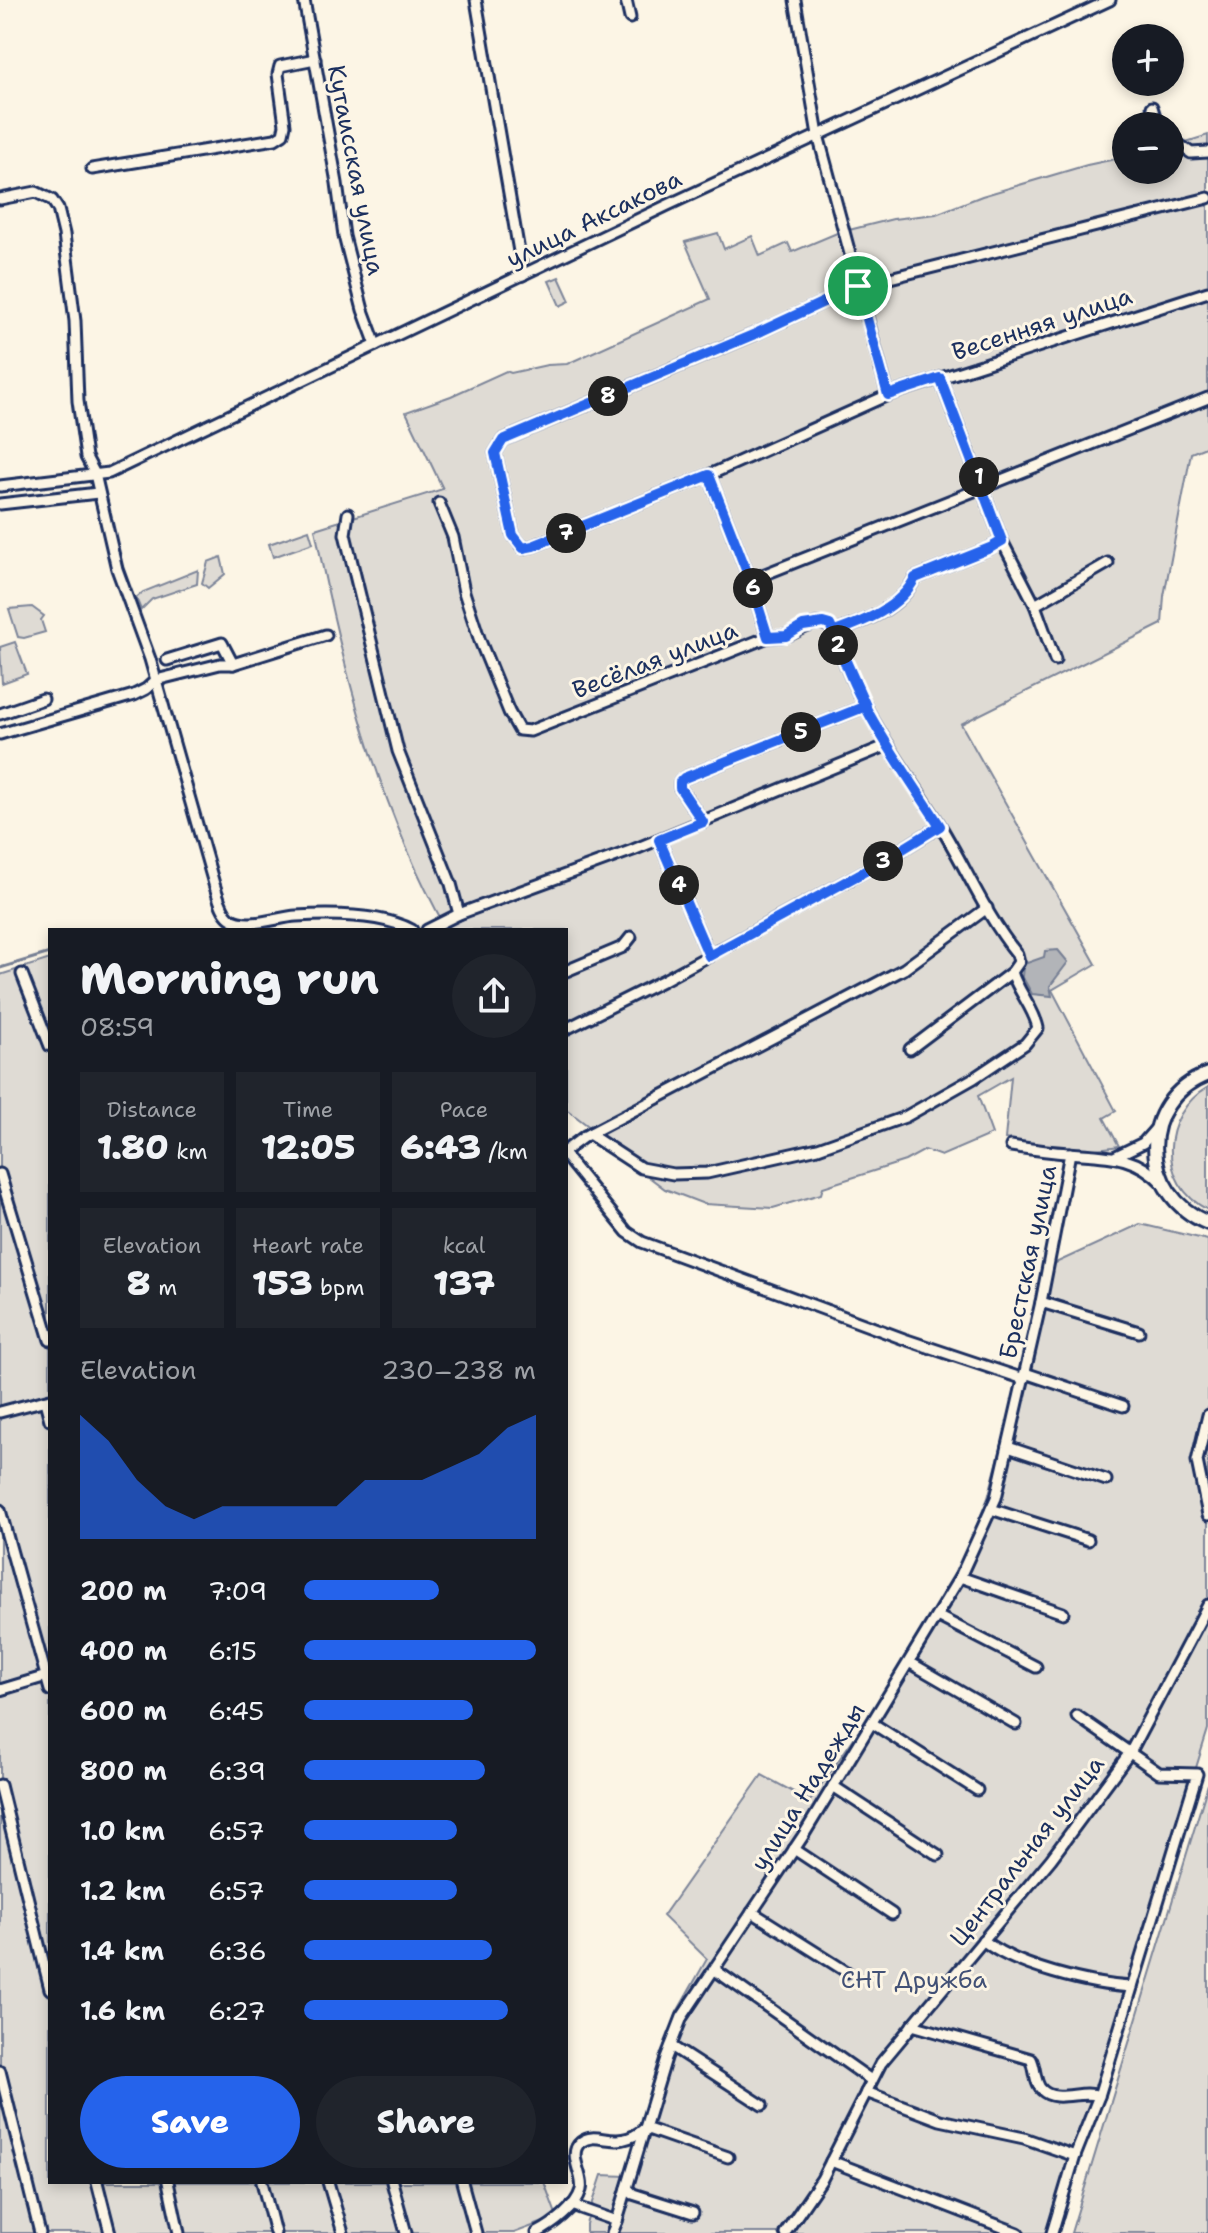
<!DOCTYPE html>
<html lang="en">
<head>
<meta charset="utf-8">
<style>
	body { margin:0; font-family:"Shantell Sans",sans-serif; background:#20242c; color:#f1f3f6; height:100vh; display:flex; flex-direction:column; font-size:30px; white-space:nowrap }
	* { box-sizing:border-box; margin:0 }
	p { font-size:26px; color:#9ea1a6 }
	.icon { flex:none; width:44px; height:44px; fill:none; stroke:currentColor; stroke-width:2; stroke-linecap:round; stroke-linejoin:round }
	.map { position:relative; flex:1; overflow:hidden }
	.panel { position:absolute; left:48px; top:928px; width:520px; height:1256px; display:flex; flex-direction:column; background:#171b24; border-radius:0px; box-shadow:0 4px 12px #0003 }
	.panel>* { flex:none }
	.fabs { position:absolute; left:1112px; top:24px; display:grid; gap:16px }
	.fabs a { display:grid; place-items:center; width:72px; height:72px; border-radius:50%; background:#171b24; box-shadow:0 4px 12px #0003; font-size:40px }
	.pin { position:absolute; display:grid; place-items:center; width:68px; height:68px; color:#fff; margin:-34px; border:4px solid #fff; border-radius:50%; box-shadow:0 2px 8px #0007 }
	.km { position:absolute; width:40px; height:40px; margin:-20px; border-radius:50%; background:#222; color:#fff; font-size:22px; line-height:40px; text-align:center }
	.round { display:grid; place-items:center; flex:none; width:84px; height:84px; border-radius:42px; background:#20242c }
	.headline { display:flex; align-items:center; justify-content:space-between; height:136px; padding:0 32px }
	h1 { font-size:44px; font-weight:800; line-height:60px }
	.metrics { display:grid; grid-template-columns:repeat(3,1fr); gap:12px; height:136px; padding:8px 32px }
	.metrics div { display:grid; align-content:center; border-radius:0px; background:#20242c; text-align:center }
	.metrics b { font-size:34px; font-weight:800 }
	.metrics small { font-size:22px; font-weight:400 }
	.metrics p { font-size:22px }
	.chart { height:224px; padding:16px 32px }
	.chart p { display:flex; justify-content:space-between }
	.chart svg { width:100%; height:144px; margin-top:8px; fill:#2563eb; opacity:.7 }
	.action { display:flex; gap:16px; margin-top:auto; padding:16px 32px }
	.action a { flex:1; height:92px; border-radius:48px; background:#2563eb; color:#fff; font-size:32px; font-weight:800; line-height:92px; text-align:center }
	.action a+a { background:#20242c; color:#f1f3f6 }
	ul { padding:0 32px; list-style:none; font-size:26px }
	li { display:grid; grid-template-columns:128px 96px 1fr; align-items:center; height:60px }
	li i { height:20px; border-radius:10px; background:#2563eb }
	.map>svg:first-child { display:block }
	.green { fill:#dfdbd4; stroke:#7d8599; stroke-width:2 }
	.water { fill:#b2b4b8; stroke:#767f94; stroke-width:2 }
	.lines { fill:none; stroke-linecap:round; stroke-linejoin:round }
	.stream { stroke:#767f94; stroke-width:3 }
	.minor-casing { stroke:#1b2f5e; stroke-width:15 }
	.major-casing { stroke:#1b2f5e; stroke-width:18 }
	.minor { stroke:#fcf5e5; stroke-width:9 }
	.major { stroke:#fcf5e5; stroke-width:12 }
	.route-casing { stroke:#fff; stroke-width:16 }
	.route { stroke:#2563eb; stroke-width:10 }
	.labels { text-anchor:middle; stroke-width:6; stroke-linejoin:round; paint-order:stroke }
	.street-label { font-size:24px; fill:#1b2f5e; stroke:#fcf5e5 }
	.park-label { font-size:24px; fill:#425176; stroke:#fcf5e5 }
</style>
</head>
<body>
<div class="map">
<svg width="1208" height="2233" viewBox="0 0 1208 2233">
	<rect width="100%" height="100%" fill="#fcf5e5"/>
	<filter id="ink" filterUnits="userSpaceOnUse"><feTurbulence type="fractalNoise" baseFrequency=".0125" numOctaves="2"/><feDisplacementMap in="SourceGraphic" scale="16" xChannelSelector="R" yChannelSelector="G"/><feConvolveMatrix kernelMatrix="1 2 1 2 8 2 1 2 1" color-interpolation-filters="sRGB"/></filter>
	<g filter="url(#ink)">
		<g class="green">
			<path d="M1208,135v311l-17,7 -27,143 -2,28 -201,100 135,240 -44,26 64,121 -12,7 15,28c-37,7 -77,1 -114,-7l6,-62 -33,19 14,38 -51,22 -16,-6 -20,11 -82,26 -2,7 -48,14 -69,-4 -39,-15 -16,-12 -16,-17 -67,-51v-179h-119c-69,-123 -105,-263 -132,-401l128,-40 -37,-77 45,-16 55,-25 5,2 36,-8 20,-1 143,-65 -25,-57 33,-9 6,16 28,-13 8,20 28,-13 4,9 45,-19 56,-14 43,-5 46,-18 105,-31 33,-7 2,4 4,-1v9h44v-23z"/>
			<polygon points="559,277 570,301 560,306 549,281"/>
			<polygon points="309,530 313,543 273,557 269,544"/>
			<polygon points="221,557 225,574 208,588 202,583 208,562"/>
			<polygon points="198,570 197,584 152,599 141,610 136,598 143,592"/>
			<polygon points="32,607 44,616 41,620 45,632 24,638 18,637 9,609"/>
			<polygon points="15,642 27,674 2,683 0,647"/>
			<polygon points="50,959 50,2182 544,2182 557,2217 514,2233 0,2233 0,975"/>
			<path d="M1208,1087v123c-52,-26 -47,-96 0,-123z"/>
			<polygon points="1140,1224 1208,1240 1208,1729 1052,2233 586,2233 586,2224 602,2175 627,2176 677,2012 707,1959 663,1916 762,1775 810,1801 940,1615 988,1498 1049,1266"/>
			<polygon points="1208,1784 1208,2233 1071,2233"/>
		</g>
		<polygon class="water" points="1058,950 1068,962 1050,986 1052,996 1032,994 1022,976 1024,959 1027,963 1044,957 1045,951"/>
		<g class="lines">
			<polyline class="stream" points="0,968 50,953"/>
			<defs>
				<g id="minor">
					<polyline points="304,0 337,183 344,236 363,310 376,345"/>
					<polyline points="476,0 523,275"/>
					<polyline points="626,0 630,18"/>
					<polyline points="795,0 818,135 888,395"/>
					<polyline points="1152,107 1158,126"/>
					<polyline points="1170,138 1191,153 1208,152"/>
					<polyline points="92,169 275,139 283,134 285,125 278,74 280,66 315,59"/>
					<polyline points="1208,198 858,286 755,334 503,440 495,453 513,535 523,548 533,546 709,475 888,395 1208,292"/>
					<path d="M0,199l36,-7 16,8 6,9 6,25 11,87 3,80 8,56 9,17 22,95 33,90 64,225c4,11 7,27 16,34 16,12 48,-1 66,-2 34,-2 86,-2 116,14"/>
					<polyline points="940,378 1002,541 1035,605 1055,660"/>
					<polyline points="709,475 750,580 768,637"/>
					<polyline points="0,486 109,473 668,205 1110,0"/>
					<path d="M439,503l14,34 11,55 16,49 29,71 10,18 11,1 238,-94c6,0 14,0 20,-2 15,-6 34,-21 47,-3"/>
					<polyline points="0,504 98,493"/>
					<polyline points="348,514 345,534 398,751 451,884 459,914"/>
					<polyline points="750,580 1208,398"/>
					<polyline points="1035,605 1108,563"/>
					<path d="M835,632c30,-11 65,-23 80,-54l75,-30 12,-7"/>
					<polyline points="167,660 222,643 233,664"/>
					<polyline points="0,714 43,699"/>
					<polyline points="0,734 134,695 146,689 156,680 220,664 233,664 326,635"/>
					<polyline points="703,822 680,788 680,782 684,778 866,706"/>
					<polyline points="659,840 709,956"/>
					<polyline points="427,930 459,914 633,850 888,745"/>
					<polyline points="566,971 623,947 631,937"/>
					<polyline points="22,974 50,1046"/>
					<polyline points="566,1029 662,981 880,863 940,826"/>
					<polyline points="910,1049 1012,972"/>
					<path d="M589,1134l52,34 32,6 34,-1 111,-25 87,-31 69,-39 51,-34 13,-16c-4,-20 -20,-36 -26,-56l7,-10 -2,-8c-31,-38 -51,-86 -76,-127 -39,-63 -87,-123 -106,-195"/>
					<path d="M1011,1146c19,3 38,6 57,7 37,3 67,1 94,30"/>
					<polyline points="566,1150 585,1136 904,969 987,908"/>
					<polyline points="1116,1156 1143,1143 1158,1126"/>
					<polyline points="566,1157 627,1232 642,1242 904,1339 1024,1379"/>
					<polyline points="0,1174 50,1340"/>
					<polyline points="1041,1302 1139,1332"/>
					<polyline points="1025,1373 1123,1406"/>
					<polyline points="45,1401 50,1420"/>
					<polyline points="0,1412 50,1399"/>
					<polyline points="1208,1415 1197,1461 1208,1515"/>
					<polyline points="1008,1447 1106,1480"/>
					<polyline points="991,1509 1088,1540"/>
					<polyline points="0,1510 50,1690"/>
					<polyline points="960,1577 1063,1613"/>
					<polyline points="937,1616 1036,1667"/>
					<polyline points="909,1662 1016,1724"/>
					<polyline points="0,1690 50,1675"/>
					<polyline points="872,1723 977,1790"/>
					<polyline points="0,1785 50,1989"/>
					<polyline points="833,1786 938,1855"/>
					<polyline points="794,1849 892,1914"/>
					<polyline points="752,1912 847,1972"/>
					<path d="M983,1940c30,26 108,45 149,47"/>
					<polyline points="715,1970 871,2080"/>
					<path d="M912,2025l119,34c5,9 3,24 11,31 14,14 40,-1 57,6"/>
					<polyline points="671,2046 762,2105"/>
					<polyline points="0,2071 40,2233"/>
					<polyline points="866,2092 940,2120 1024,2138 1075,2156"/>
					<polyline points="728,2157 645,2128 666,2058 682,2017 803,1836 960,1577 996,1498 1041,1302 1070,1153"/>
					<polyline points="831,2161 1018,2233"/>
					<polyline points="97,2182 110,2233"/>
					<polyline points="168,2182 179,2233"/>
					<polyline points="262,2182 275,2233"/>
					<polyline points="328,2182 343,2233"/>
					<polyline points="392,2182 406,2233"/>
					<polyline points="462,2182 476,2233"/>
					<polyline points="627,2188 633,2194 693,2213"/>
					<polyline points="572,2205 617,2221 644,2131"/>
					<path d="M537,2233c15,-8 39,-25 44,-43 4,-14 -15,-36 0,-48 17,-13 36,11 64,-14"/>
					<polyline points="612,2233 617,2221"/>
					<polyline points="785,2233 822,2179 881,2063 1051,1859 1131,1751 1208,1605"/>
					<polyline points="1052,2233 1075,2156 1099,2096 1197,1774 1159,1773 1077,1716"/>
				</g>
				<path id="major" d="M1208,1074c-72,27 -69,121 0,149"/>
			</defs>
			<use href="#minor" class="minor-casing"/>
			<use href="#major" class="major-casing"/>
			<use href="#minor" class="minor"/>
			<use href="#major" class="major"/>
		</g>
	</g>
	<g class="lines" filter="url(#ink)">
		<defs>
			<path id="route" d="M858,286l30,109 52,-17 62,163 -12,7 -75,30c-15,30 -50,43 -80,54 19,71 66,133 105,194l-60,37 -171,93 -50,-116 44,-18 -23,-34v-6l4,-4 182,-72 -36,-81 -7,-2 -20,3 -17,10 -18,1 -18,-57 -41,-105 -176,71 -10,2 -10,-13 -18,-82 8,-13 252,-106 103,-48"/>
		</defs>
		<use href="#route" class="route-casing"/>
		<use href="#route" class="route"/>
	</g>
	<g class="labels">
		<g class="street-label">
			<text transform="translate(356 170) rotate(79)" y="8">Кутаисская улица</text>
			<text transform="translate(594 219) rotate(-26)" y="8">улица Аксакова</text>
			<text transform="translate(1042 324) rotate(-18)" y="8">Весенняя улица</text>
			<text transform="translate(655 660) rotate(-21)" y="8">Весёлая улица</text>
			<text transform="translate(1028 1262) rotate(-78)" y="8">Брестская улица</text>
			<text transform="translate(808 1787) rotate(-58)" y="8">улица Надежды</text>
			<text transform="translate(1027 1851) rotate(-52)" y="8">Центральная улица</text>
		</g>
		<g class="park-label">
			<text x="914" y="1988">СНТ Дружба</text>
		</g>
	</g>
</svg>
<div class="fabs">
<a>+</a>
<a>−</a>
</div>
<div class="pin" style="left:858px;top:286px;background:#1e9e55"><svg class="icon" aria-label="arrive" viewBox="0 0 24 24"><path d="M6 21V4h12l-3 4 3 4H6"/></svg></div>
<b class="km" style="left:979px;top:477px">1</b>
<b class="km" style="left:838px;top:645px">2</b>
<b class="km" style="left:883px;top:861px">3</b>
<b class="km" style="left:679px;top:885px">4</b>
<b class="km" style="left:801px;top:732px">5</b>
<b class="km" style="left:753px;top:588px">6</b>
<b class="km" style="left:566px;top:533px">7</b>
<b class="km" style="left:608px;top:396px">8</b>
<section class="panel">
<div class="headline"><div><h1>Morning run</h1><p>08:59</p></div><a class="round"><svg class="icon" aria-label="share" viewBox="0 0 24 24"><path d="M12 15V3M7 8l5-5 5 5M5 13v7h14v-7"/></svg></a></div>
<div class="metrics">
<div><p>Distance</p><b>1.80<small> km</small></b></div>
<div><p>Time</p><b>12:05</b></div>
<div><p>Pace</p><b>6:43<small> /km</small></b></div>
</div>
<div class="metrics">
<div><p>Elevation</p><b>8<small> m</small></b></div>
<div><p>Heart rate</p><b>153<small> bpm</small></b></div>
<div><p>kcal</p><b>137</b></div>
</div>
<div class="chart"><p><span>Elevation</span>230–238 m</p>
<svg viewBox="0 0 160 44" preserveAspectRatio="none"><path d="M0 44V6L10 14L20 26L30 34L40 38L50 34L60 34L70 34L80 34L90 34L100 26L110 26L120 26L130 22L140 18L150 10L160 6V44z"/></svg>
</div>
<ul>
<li><b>200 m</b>7:09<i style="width:58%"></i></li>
<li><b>400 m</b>6:15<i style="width:100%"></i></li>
<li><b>600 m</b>6:45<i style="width:73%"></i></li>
<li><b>800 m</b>6:39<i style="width:78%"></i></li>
<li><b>1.0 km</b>6:57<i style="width:66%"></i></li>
<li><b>1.2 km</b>6:57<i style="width:66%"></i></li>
<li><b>1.4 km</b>6:36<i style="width:81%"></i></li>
<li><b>1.6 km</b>6:27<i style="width:88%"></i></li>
</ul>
<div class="action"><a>Save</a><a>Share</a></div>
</section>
</div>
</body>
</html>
